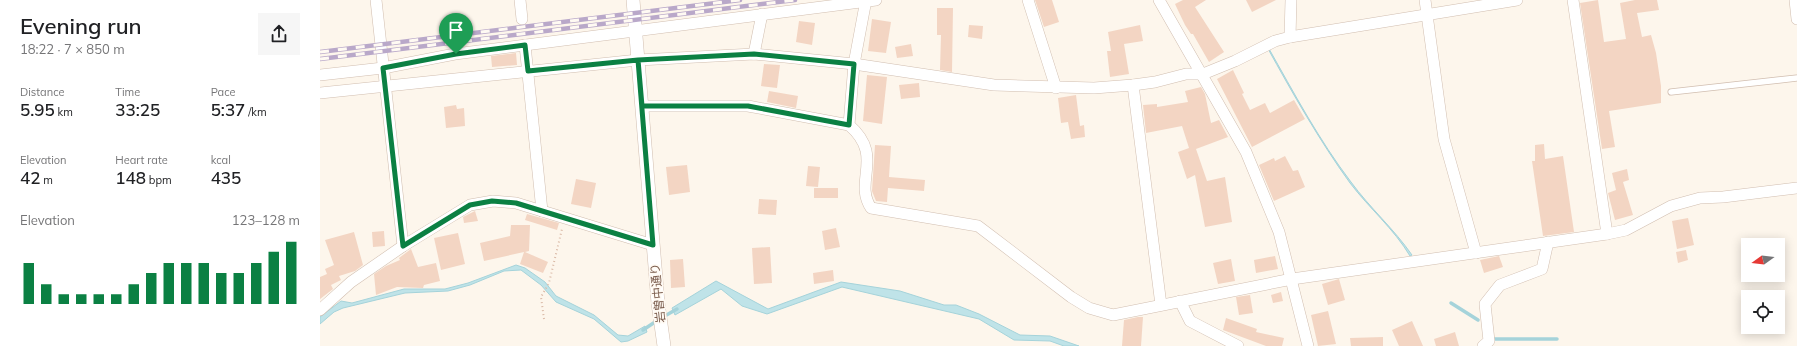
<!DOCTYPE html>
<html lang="en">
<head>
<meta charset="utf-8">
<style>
	body { margin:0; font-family:Mulish,"Noto Sans JP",sans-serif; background:#f6f6f6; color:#202124; height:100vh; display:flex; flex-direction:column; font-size:15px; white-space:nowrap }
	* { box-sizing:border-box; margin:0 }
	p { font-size:13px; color:#757577 }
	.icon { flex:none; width:22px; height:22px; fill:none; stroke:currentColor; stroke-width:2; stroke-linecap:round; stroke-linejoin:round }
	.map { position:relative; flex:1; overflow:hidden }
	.side { display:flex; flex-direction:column; background:#fff; width:320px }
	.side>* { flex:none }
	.needle { width:26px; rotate:255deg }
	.fabs { position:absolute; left:1421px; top:238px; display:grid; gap:8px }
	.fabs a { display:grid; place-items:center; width:44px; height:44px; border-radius:0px; background:#fff; box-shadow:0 2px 10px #0003; font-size:20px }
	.pin { position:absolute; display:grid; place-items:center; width:34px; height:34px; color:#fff; margin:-41px -17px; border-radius:50% 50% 50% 0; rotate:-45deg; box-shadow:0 0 4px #0007 }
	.pin .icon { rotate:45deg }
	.round { display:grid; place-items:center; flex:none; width:42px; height:42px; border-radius:0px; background:#f6f6f6 }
	.summary { display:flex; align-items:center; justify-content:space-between; height:68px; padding:0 20px }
	h1 { font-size:22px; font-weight:600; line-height:30px }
	.stats { display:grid; grid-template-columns:repeat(3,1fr); gap:6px; height:68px; padding:4px 20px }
	.stats div { display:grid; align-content:center }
	.stats b { font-size:17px; font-weight:600 }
	.stats small { font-size:11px; font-weight:400 }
	.stats p { font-size:11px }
	.chart { height:112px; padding:8px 20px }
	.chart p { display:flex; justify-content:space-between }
	.chart svg { width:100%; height:72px; margin-top:4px; stroke:#0b8043; stroke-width:6 }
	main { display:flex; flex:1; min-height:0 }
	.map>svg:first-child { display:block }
	.water { fill:#bfe3e8; stroke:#a5d3da }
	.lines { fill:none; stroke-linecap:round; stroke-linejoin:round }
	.stream { stroke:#a5d3da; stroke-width:3.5 }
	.building { fill:#f3d5c3 }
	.service-casing { stroke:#d1beb0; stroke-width:7 }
	.minor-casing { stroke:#d1beb0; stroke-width:12 }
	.tertiary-casing { stroke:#d1beb0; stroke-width:14 }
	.path { stroke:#d9b8a5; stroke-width:2; stroke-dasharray:1 3; stroke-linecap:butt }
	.service { stroke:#fff; stroke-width:5.5 }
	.minor { stroke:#fff; stroke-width:11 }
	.tertiary { stroke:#fff; stroke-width:13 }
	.rail-casing { stroke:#b9a8c9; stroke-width:4.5 }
	.rail { stroke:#fffaf3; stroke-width:3; stroke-dasharray:9; stroke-linecap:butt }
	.route-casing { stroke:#fff; stroke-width:8 }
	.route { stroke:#0b8043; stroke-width:5 }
	.labels { text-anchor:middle; stroke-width:3; stroke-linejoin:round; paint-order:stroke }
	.street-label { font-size:12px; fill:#7a5c4d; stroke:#fffaf3 }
</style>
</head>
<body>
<main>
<section class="side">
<div class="summary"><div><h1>Evening run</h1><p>18:22 · 7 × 850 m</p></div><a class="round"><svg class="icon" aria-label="share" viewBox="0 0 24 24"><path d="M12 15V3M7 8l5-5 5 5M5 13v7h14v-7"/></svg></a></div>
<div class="stats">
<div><p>Distance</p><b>5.95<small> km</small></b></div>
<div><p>Time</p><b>33:25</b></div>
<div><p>Pace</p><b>5:37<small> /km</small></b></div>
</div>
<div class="stats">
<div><p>Elevation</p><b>42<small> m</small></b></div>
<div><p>Heart rate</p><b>148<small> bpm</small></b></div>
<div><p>kcal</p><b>435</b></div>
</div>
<div class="chart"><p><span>Elevation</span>123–128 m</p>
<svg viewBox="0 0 160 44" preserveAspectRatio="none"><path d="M5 44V19M15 44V32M25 44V38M35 44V38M45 44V38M55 44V38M65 44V32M75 44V25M85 44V19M95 44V19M105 44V19M115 44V25M125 44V25M135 44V19M145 44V12M155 44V6"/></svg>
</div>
</section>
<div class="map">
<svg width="1477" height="346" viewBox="0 0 1477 346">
	<rect width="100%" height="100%" fill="#fdf6ec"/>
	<g class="water">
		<path d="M947,47h1c26,46 51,93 83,135 19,26 43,47 61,73l-2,1c-16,-27 -41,-48 -60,-73 -31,-43 -57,-89 -83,-136z"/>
		<polygon points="196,265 205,268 225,282 236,296 274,315 298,335 308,336 325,326 327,332 308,341 301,342 274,319 236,302 221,285 201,270 184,271 150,285 128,291 85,293 23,308 14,312 0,324 0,317 21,301 32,303 84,289 125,289 148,283"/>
		<polygon points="396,281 448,309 521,282 580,291 624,305 636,305 659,314 700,335 730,336 759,346 744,346 730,341 694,340 659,319 522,287 447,314 422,306 401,289 355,315 352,308"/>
	</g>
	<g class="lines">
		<g class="stream">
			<polyline points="1131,303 1158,320"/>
			<polyline points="343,317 357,309"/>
			<polyline points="323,330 338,320"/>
			<polyline points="1170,339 1237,339"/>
		</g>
	</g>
	<g class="building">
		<polygon points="715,0 732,0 739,22 724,27"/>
		<polygon points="863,0 886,0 875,7 904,52 889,62 873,34 871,34 865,25 855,4"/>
		<polygon points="926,0 956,0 932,12"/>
		<polygon points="1278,0 1284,42 1306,39 1300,3 1315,0 1337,0 1339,10 1317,13 1322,37 1331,35 1336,53 1341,86 1341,103 1289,111 1295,147 1282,149 1260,3"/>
		<polygon points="617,8 633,8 632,72 620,70 621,35 617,35"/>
		<polygon points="552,19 571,22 566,53 548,51"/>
		<polygon points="479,21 495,23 492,45 476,42"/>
		<polygon points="649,25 663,26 662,39 648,37"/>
		<polygon points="820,25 823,41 804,44 809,74 790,77 787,51 791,51 788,32"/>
		<polygon points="591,44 593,56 577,58 575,47"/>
		<polygon points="196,53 197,65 172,67 171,56"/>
		<polygon points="444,64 460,65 457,88 441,86"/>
		<polygon points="913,70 924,93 922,94 930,110 945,103 950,113 974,100 985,119 932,147 897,79"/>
		<polygon points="547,75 567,77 562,124 543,121"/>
		<polygon points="599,83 600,97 581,99 579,85"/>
		<polygon points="881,87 885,94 891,123 899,120 908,137 876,149 887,181 905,177 912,222 885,227 875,175 867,179 858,152 869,148 862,126 826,133 823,105 837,104 837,107 868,102 865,91"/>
		<polygon points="449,91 478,96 476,108 447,102"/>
		<polygon points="756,95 760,126 764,125 765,137 751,139 748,122 741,123 738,98"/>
		<polygon points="136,105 137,109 144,108 145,126 126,128 124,107"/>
		<polygon points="1224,144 1225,159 1243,156 1254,232 1223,236 1212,161 1215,161 1215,145"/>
		<polygon points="555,145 571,146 569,177 605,180 604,191 568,188 567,202 556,201 552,191"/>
		<polygon points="965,156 973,171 978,170 985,187 954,201 939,165 954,158 955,161"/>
		<polygon points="367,165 370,192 349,195 346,167"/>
		<polygon points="488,166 500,167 498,187 486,186"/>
		<polygon points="1307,169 1309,180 1303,182 1313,215 1295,220 1288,193 1296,190 1292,173"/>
		<polygon points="256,179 276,183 271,208 251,204"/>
		<rect x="494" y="188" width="24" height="10"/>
		<polygon points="439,199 457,200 456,215 438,214"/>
		<polygon points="155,211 158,221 144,223 143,217"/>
		<polygon points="207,214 239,223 237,230 205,220"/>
		<polygon points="1368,218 1374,245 1357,249 1352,221"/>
		<polygon points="191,225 210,225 209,251 205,252 228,262 223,273 200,264 204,252 164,261 160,243 190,236"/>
		<polygon points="516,228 520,247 505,250 502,231"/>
		<polygon points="64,231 65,246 53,247 52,232"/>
		<polygon points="34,232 43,265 35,271 19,276 21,280 11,285 13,289 0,299 0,277 7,274 5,269 14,265 5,240"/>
		<polygon points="138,233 145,264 121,270 114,238"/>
		<polygon points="450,247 452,283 434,284 432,248"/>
		<polygon points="91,249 98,267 116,263 120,281 104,285 103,288 77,287 56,295 54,274 66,266 80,260 79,258"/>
		<polygon points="1366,250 1368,260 1358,263 1356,252"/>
		<polygon points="955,256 958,269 936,273 934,260"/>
		<polygon points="1179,256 1183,267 1164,273 1160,260"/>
		<polygon points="363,259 365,287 351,288 350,260"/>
		<polygon points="911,259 915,281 898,284 893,263"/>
		<polygon points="513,270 514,281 494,284 493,273"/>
		<polygon points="1019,279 1025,300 1008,305 1002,284"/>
		<polygon points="961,292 963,301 953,303 951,295"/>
		<polygon points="930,295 933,313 919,315 916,297"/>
		<polygon points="1008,311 1016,344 998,346 991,315"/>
		<polygon points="818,317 823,317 821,346 802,346 804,320"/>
		<polygon points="906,318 937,329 936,332 964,338 962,346 946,346 903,330"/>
		<polygon points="1092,321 1103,346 1079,346 1072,330"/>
		<polygon points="1135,332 1139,346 1116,346 1114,339"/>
		<polygon points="1063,337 1063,346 1031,346 1030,338"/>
	</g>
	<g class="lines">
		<defs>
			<polyline id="service" points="1351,92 1477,78"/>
			<g id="minor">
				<polyline points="56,0 83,246"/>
				<polyline points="200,0 202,19"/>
				<path d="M546,0l-12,64 -5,61c36,31 4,56 22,83l107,18 93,71 18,11 24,7 179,-36 315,-45 19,-4 45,-24 29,-8 23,-1 74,-9"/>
				<polyline points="708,0 736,88"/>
				<polyline points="839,0 926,152 959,232 988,346"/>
				<polyline points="1105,0 1124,139 1156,253"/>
				<polyline points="1253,0 1287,234"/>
				<polyline points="1475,0 1477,19"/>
				<polyline points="970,37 971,0"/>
				<polyline points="205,45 222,211"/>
				<polyline points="434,54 442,14"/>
				<polyline points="0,75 63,68 135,54 556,0"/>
				<polyline points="813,85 841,305"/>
				<polyline points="0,93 318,60 434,54 534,64 674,85 774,88 813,85 835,82 866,74 883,74 915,61 955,41 970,37 1197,0"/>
				<polyline points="322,106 428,106 529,125"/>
				<polyline points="860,301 870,321 918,346"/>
				<polyline points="0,310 31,282 83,246 150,205 173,201 196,203 333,245"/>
				<polyline points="1163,346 1169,341 1165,304 1180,285 1222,269 1228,242"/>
			</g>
			<polyline id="tertiary" points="313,0 338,303 344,346"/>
		</defs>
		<use href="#service" class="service-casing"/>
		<use href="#minor" class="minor-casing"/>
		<use href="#tertiary" class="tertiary-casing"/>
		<polyline class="path" points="224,319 221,297 229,283 242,229"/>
		<use href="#service" class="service"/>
		<use href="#minor" class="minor"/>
		<use href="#tertiary" class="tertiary"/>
		<defs>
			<g id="rail">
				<polyline points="0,52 420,0"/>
				<polyline points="0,59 475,0"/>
			</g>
		</defs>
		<use href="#rail" class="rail-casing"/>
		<use href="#rail" class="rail"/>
	</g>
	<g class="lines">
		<defs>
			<polyline id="route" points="136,54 205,45 208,71 318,60 322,106 428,106 529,125 534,64 434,54 318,60 333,245 196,203 172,201 150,205 83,246 63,68 136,54"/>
		</defs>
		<use href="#route" class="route-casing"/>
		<use href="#route" class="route"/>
	</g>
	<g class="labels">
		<g class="street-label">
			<text transform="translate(338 293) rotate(-96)" y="4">岩曽中通り</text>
		</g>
	</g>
</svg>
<div class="fabs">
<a><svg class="needle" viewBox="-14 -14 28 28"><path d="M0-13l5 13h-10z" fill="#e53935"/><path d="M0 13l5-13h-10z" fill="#757577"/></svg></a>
<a><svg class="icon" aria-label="locate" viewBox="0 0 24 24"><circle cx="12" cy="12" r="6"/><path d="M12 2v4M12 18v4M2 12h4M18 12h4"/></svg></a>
</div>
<div class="pin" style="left:136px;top:54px;background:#1e9e55"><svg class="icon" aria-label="arrive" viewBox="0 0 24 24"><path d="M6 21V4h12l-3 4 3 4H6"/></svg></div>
</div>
</main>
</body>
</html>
